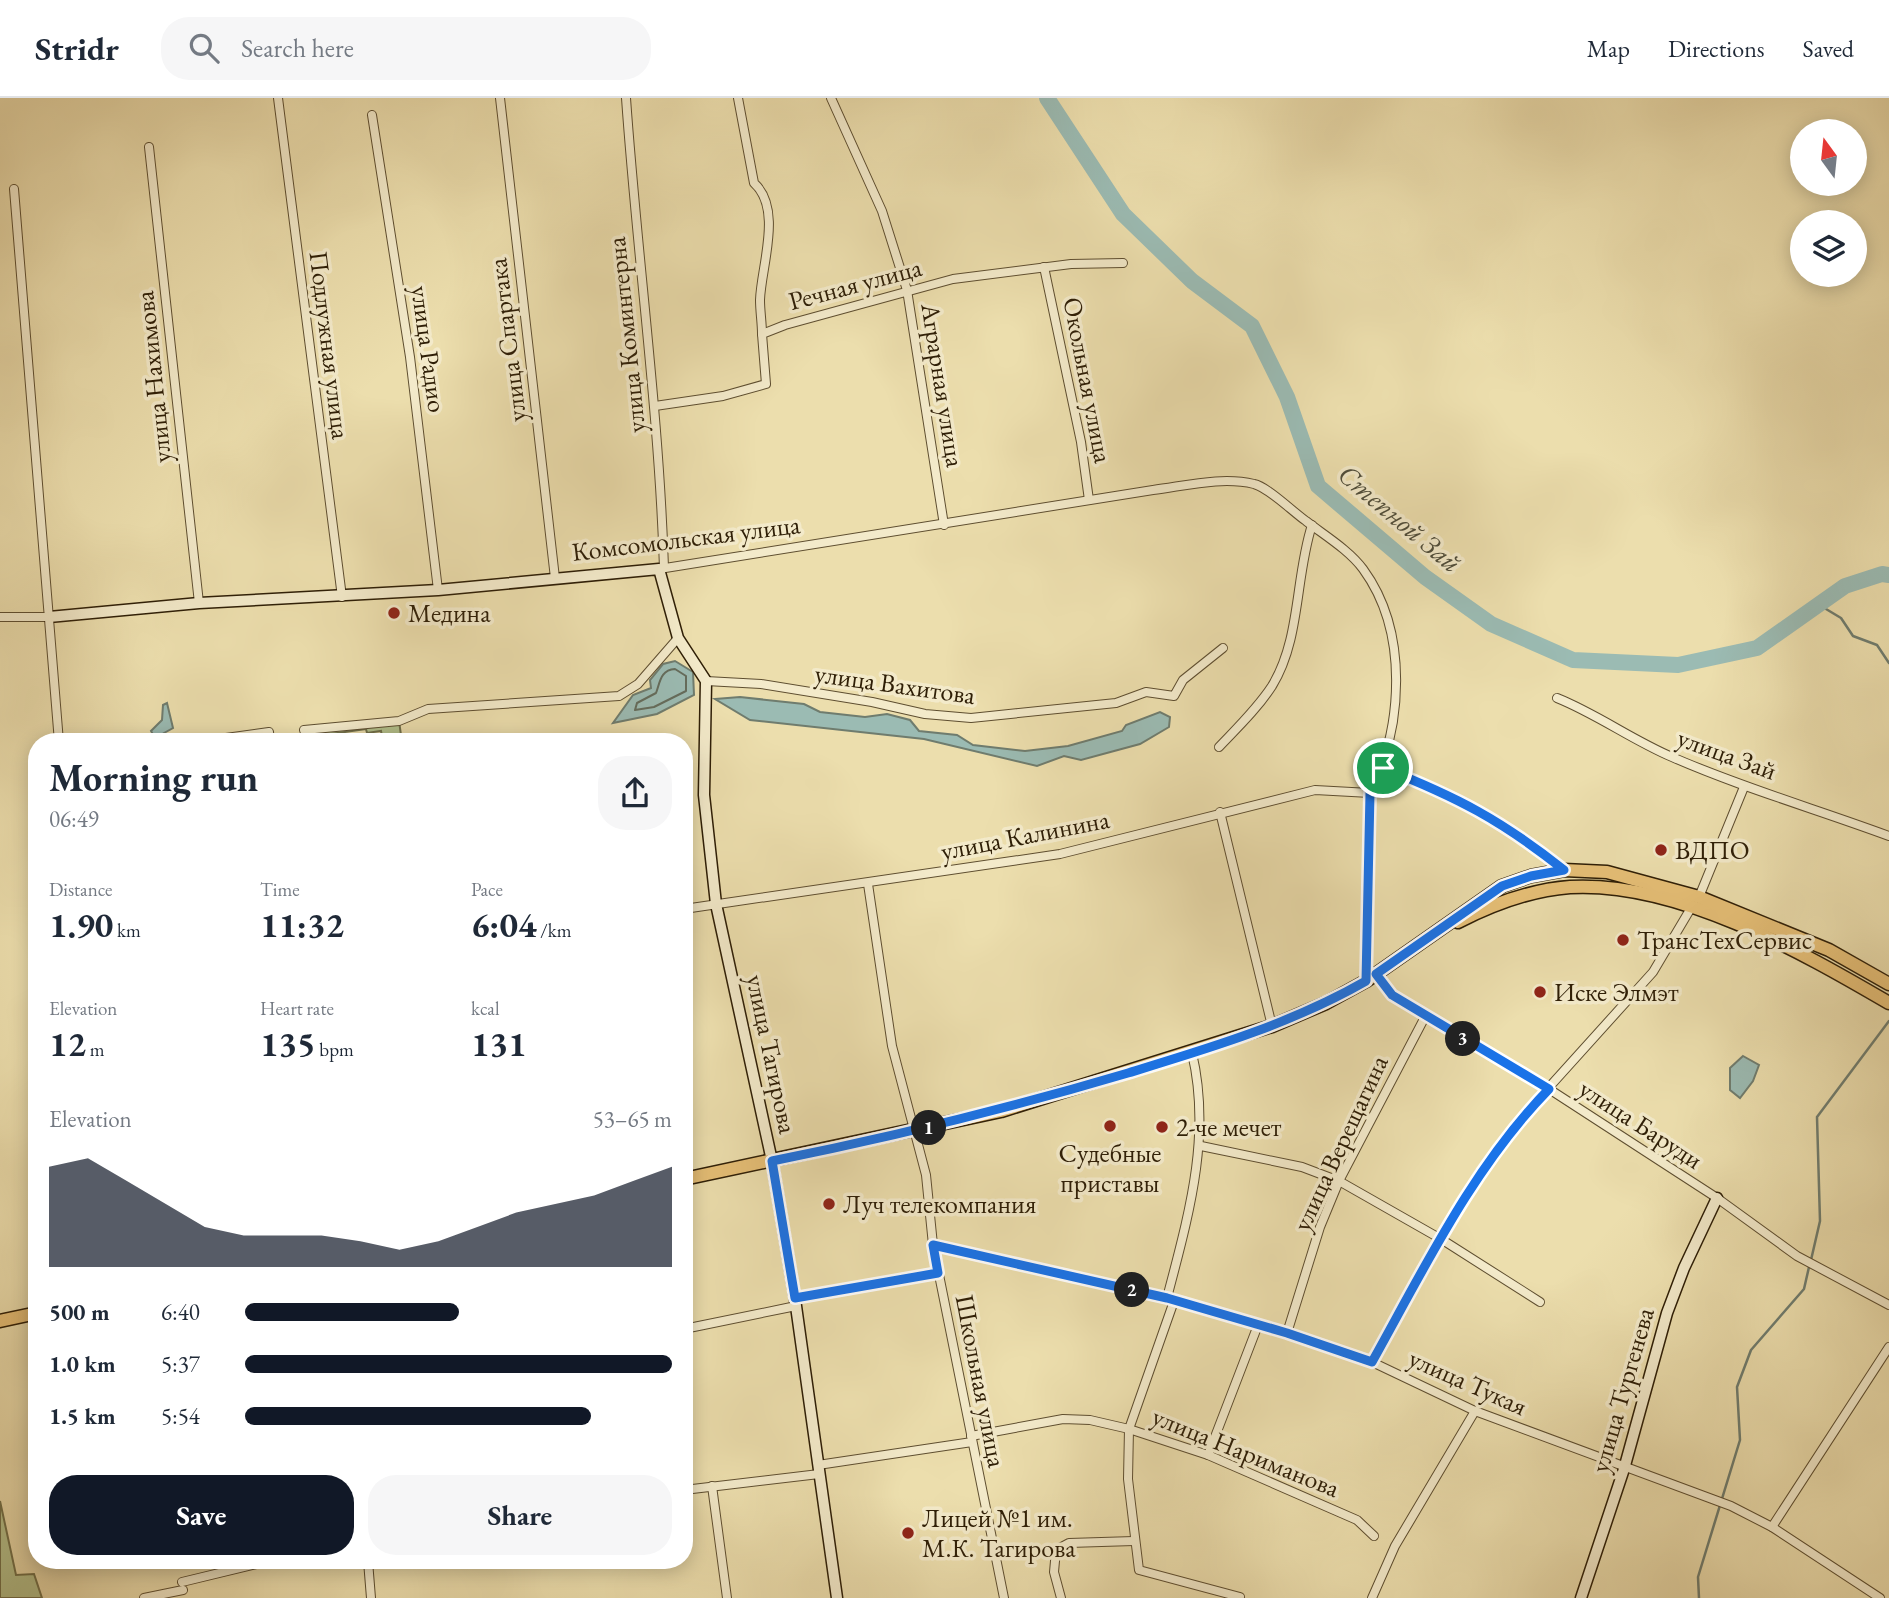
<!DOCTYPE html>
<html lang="en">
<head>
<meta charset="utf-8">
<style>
	body { margin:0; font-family:"EB Garamond",serif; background:#f6f6f7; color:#1f2937; height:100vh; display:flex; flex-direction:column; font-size:26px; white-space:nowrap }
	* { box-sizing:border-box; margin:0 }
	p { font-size:23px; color:#747a83 }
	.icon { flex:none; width:38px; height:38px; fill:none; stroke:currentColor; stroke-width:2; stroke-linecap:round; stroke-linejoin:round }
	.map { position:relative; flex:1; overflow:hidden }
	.drawer { position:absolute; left:28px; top:635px; width:665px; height:836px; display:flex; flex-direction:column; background:#fff; border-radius:28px; box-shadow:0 4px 18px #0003 }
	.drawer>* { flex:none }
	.needle { width:46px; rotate:345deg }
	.tools { position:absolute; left:1790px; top:21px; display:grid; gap:14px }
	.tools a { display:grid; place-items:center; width:77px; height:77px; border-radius:50%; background:#fff; box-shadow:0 4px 18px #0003; font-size:35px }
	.pin { position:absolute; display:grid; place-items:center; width:60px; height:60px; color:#fff; margin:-30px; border:4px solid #fff; border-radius:50%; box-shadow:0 2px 7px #0007 }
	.km { position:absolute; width:35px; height:35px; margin:-18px; border-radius:50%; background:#222; color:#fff; font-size:19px; line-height:35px; text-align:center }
	.round { display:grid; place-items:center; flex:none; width:74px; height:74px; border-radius:28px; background:#f6f6f7 }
	.headline { display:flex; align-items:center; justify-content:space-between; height:119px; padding:0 21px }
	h1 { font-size:38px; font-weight:700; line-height:52px }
	.stats { display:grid; grid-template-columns:repeat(3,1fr); gap:10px; height:119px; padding:7px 21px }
	.stats div { display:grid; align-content:center }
	.stats b { font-size:35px; font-weight:700 }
	.stats small { font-size:19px; font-weight:400 }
	.stats p { font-size:19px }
	.chart { height:196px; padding:14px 21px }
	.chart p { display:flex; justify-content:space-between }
	.chart svg { width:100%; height:126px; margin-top:7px; fill:#111827; opacity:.7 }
	.action { display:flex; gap:14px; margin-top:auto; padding:14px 21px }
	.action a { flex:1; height:80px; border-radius:28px; background:#111827; color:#fff; font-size:28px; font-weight:700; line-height:80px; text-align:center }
	.action a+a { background:#f6f6f7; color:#1f2937 }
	ul { padding:0 21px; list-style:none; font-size:23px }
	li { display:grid; grid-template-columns:112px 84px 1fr; align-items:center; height:52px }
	li i { height:18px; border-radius:9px; background:#111827 }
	header { display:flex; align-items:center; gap:42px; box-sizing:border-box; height:98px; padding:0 35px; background:#fff; border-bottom:2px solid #e0e1e3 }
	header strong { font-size:33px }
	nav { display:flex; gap:38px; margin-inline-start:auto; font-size:24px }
	.search { width:490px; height:63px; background:#f6f6f7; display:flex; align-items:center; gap:18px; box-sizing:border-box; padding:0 24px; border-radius:28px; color:#747a83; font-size:26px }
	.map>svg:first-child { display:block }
	.green { fill:#b4c28d; stroke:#71704a; stroke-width:2 }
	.water { fill:#9bbbb3; stroke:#6f7c6e; stroke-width:2 }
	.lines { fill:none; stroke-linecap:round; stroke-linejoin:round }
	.shore { stroke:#646c5c; stroke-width:2 }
	.stream { stroke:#6f7c6e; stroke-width:2.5 }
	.river { stroke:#9bbbb3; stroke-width:16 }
	.street-casing { stroke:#5e4e30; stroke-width:10 }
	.secondary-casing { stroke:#2e1e06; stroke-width:13 }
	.primary-casing { stroke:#2e1e06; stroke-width:15 }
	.street { stroke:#f3eaca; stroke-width:8 }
	.secondary { stroke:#f3eaca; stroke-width:10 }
	.primary { stroke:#e6bf76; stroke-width:12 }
	.route-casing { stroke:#fff; stroke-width:14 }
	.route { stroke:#1a73e8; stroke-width:9 }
	.poi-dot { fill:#8f2418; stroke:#f3eaca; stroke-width:2.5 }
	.labels { text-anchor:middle; stroke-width:7; stroke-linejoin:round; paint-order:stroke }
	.street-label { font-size:26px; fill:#2e1e06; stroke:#f3eaca }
	.poi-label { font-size:26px; fill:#2e1e06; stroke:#f3eaca; text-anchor:start }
	.water-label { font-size:28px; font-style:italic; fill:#4f4d3a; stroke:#f3eaca }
</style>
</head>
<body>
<header>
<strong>Stridr</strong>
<div class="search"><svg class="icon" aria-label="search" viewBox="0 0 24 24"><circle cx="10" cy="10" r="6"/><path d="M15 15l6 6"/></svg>Search here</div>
<nav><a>Map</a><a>Directions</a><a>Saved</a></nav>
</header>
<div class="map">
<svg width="1889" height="1500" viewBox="0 0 1889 1500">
	<rect width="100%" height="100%" fill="#ecdead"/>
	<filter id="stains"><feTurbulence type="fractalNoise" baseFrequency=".00286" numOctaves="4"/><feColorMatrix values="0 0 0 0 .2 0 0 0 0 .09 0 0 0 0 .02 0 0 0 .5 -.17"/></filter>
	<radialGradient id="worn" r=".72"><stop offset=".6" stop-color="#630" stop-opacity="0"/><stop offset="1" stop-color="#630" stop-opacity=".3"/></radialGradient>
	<g class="green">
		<polygon points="399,623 402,644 383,644 381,633 367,635 366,631 316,638 315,631"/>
		<polygon points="0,1403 16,1477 34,1476 42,1500 0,1500"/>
	</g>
	<g class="water">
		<polygon points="675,563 693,574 694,597 657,616 613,625 633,597 651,590 650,582 663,566"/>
		<polygon points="740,599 804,606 820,614 865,619 887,616 910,622 919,633 957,637 973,647 1025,653 1068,648 1122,633 1126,627 1160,614 1170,619 1169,629 1140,646 1081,662 1064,658 1037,668 924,641 750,622 715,601"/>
		<polygon points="167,605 173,630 155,640 151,633 162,622 163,607"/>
		<polygon points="1743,958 1759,967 1753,983 1740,1000 1730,992 1730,970"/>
	</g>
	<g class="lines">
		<path class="shore" d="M675,571l11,7v15l-32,16 -19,3 2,-7 19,-10c4,-10 4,-23 19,-24z"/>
		<g class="stream">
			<polyline points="1816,505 1841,520 1853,538 1877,547 1889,565"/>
			<polyline points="1811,1162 1820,1123 1817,1019 1889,923"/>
			<polyline points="1699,1500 1698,1479 1740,1342 1737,1289 1751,1252 1804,1191 1809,1169"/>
		</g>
		<polyline class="river" points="1047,0 1123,116 1192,183 1252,228 1287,299 1318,388 1425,479 1491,526 1573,562 1678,567 1757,550 1845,488 1882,476 1889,477"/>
		<defs>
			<g id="street">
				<polyline points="278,0 342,499"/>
				<polyline points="500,0 555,480"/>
				<path d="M626,0c11,157 33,313 38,470"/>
				<path d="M738,0l16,85c29,26 7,84 6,117 0,11 2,23 2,34"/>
				<polyline points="831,0 882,113 907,192 944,427"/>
				<polyline points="372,17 410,259 438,492"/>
				<polyline points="149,49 199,505"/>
				<polyline points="14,91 59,644"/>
				<polyline points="1044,169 1081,344 1089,402"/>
				<polyline points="655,308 723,298 766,286 762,236 785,227 953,181 1071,166 1123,165"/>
				<path d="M659,471l494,-79c32,-4 69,-14 101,-6 14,3 39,28 52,37 18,14 43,29 57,48 46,63 40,158 7,224l-4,188"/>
				<polyline points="0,519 49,519"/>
				<polyline points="706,583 761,586 872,604 925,616 971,620 1116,605 1146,594 1174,598 1183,582 1223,550"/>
				<path d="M1557,600c40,16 75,42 115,59 71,31 144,52 217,79"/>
				<polyline points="304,632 399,623 428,611 619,598 638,586 678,540"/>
				<polyline points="197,644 269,634 270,644"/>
				<path d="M1219,649c18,-19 38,-38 53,-61 29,-47 23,-109 40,-161"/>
				<path d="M1383,670c74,29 118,52 181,102"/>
				<polyline points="1220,714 1272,928"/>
				<polyline points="868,786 892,948 926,1077 933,1147 1004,1500"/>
				<polyline points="1699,799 1744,689"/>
				<polyline points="684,811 1060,756 1315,692 1370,695"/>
				<polyline points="1376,876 1392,897 1549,991 1717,1100 1797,1158 1889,1207"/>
				<polyline points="1201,1048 1302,1069 1339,1083 1441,1141 1540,1204"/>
				<polyline points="933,1147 1167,1200 1287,1235 1372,1264 1475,1313 1731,1408 1772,1429 1880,1500"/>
				<path d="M1167,1200c21,-81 45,-161 25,-245"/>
				<polyline points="795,1201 938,1175"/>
				<polyline points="1174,1203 1129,1331 1128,1381 1139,1472 1240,1499"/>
				<polyline points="684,1231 796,1208"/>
				<polyline points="1287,1235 1320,1129 1339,1083 1426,917"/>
				<polyline points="1372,1264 1480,1074 1524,1017 1653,874 1691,810"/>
				<polyline points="971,1338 1063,1321 1090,1322 1129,1331 1208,1357 1357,1422 1374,1438"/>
				<polyline points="1208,1357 1258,1227"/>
				<polyline points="818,1367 972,1344"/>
				<polyline points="712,1388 727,1500"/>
				<polyline points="684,1392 819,1376"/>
				<polyline points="1772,1429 1889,1249"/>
				<polyline points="368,1463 371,1500"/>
				<polyline points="182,1484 269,1463"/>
				<polyline points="144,1500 183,1492"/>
				<polyline points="1061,1500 1054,1474 1056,1452 1069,1445 1134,1443"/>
				<polyline points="1372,1500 1395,1448 1475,1313"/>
			</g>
			<g id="secondary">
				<polyline points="49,519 199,505 438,492 659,471 678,540 706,583 704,697 716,806 772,1063 795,1201 837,1500"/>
				<polyline points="1581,1500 1624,1371 1667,1215 1684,1170 1717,1100"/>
			</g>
			<g id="primary">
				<path d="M1458,824c35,-18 72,-32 112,-35 107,-6 230,64 319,116"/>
				<polyline points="684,1081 1001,1013 1272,928 1326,905 1366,883 1502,788 1531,778 1564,772 1607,774 1699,799 1829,852 1889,886"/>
				<polyline points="0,1223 37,1215"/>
			</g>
		</defs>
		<use href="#street" class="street-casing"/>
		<use href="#secondary" class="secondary-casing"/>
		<use href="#primary" class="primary-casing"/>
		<use href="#street" class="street"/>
		<use href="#secondary" class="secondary"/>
		<use href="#primary" class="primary"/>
	</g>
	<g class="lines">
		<defs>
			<path id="route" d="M1383,670c74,29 118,52 181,102l-33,6 -29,10 -126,88 16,21 157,94c-76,78 -124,178 -177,273l-85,-29 -120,-35 -234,-53 5,28 -143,25 -23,-137c121,-24 238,-53 356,-88 82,-25 163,-49 238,-92l4,-188z"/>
		</defs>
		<use href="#route" class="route-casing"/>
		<use href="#route" class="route"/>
	</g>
	<g class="poi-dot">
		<circle cx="394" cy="515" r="7"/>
		<circle cx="1661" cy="752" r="7"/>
		<circle cx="1623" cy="842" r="7"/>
		<circle cx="1540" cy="894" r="7"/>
		<circle cx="1110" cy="1028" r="7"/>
		<circle cx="1162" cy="1029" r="7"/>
		<circle cx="829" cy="1106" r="7"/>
		<circle cx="908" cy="1435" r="7"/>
	</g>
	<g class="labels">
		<g class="street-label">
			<text transform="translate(855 186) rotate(-15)" y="9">Речная улица</text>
			<text transform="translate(626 237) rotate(-96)" y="9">улица Коминтерна</text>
			<text transform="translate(507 242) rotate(-97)" y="9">улица Спартака</text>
			<text transform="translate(330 247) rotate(83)" y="9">Подлужная улица</text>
			<text transform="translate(429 251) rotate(82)" y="9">улица Радио</text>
			<text transform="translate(153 279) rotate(-96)" y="9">улица Нахимова</text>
			<text transform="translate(1088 282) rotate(79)" y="9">Окольная улица</text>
			<text transform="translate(943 287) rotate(81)" y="9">Аграрная улица</text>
			<text transform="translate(686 440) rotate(-7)" y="9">Комсомольская улица</text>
			<text transform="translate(895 586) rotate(8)" y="9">улица Вахитова</text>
			<text transform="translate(1727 656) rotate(20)" y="9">улица Зай</text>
			<text transform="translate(1025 737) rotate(-11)" y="9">улица Калинина</text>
			<text transform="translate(772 956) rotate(78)" y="9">улица Тагирова</text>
			<text transform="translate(1641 1026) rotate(33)" y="9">улица Баруди</text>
			<text transform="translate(1340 1045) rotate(-65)" y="9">улица Верещагина</text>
			<text transform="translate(981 1283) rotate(79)" y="9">Школьная улица</text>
			<text transform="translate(1468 1284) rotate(24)" y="9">улица Тукая</text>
			<text transform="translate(1622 1292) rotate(-74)" y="9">улица Тургенева</text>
			<text transform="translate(1246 1354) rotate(22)" y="9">улица Нариманова</text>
		</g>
		<g class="poi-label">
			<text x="408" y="524">Медина</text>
			<text x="1675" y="761">ВДПО</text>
			<text x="1637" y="851">ТрансТехСервис</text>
			<text x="1554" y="903">Иске Элмэт</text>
			<text x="1176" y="1038">2-че мечет</text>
			<text x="1110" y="1064" text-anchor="middle">Судебные<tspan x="1110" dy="30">приставы</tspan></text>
			<text x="843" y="1115">Луч телекомпания</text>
			<text x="922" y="1429">Лицей №1 им.<tspan x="922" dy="30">М.К. Тагирова</tspan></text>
		</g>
		<g class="water-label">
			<text transform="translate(1400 420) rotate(40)" y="10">Степной Зай</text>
		</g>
	</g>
	<rect width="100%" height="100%" filter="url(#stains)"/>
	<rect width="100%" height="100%" fill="url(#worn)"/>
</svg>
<div class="tools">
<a><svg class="needle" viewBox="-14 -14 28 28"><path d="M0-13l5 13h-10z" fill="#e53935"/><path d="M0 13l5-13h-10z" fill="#747a83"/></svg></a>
<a><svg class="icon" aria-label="layers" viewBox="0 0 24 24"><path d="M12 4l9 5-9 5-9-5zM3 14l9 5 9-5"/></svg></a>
</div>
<div class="pin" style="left:1383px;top:670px;background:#1e9e55"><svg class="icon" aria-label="arrive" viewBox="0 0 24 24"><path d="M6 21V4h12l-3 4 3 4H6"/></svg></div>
<b class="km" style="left:929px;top:1030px">1</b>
<b class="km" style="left:1132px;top:1192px">2</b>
<b class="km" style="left:1463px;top:941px">3</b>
<section class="drawer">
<div class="headline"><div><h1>Morning run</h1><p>06:49</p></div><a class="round"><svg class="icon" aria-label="share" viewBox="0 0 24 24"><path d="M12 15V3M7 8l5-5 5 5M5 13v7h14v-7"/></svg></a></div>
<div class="stats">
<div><p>Distance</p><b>1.90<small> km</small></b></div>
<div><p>Time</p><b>11:32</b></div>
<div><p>Pace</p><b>6:04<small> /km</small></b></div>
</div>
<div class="stats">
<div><p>Elevation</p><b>12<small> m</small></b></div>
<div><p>Heart rate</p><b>135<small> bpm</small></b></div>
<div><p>kcal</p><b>131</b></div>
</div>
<div class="chart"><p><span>Elevation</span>53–65 m</p>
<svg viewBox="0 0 160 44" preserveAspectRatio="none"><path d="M0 44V9L10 6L20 14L30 22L40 30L50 33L60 33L70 33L80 35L90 38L100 35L110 30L120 25L130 22L140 19L150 14L160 9V44z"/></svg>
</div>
<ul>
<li><b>500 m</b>6:40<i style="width:50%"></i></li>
<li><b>1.0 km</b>5:37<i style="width:100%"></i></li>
<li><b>1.5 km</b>5:54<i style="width:81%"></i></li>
</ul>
<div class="action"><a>Save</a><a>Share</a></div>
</section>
</div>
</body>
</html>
